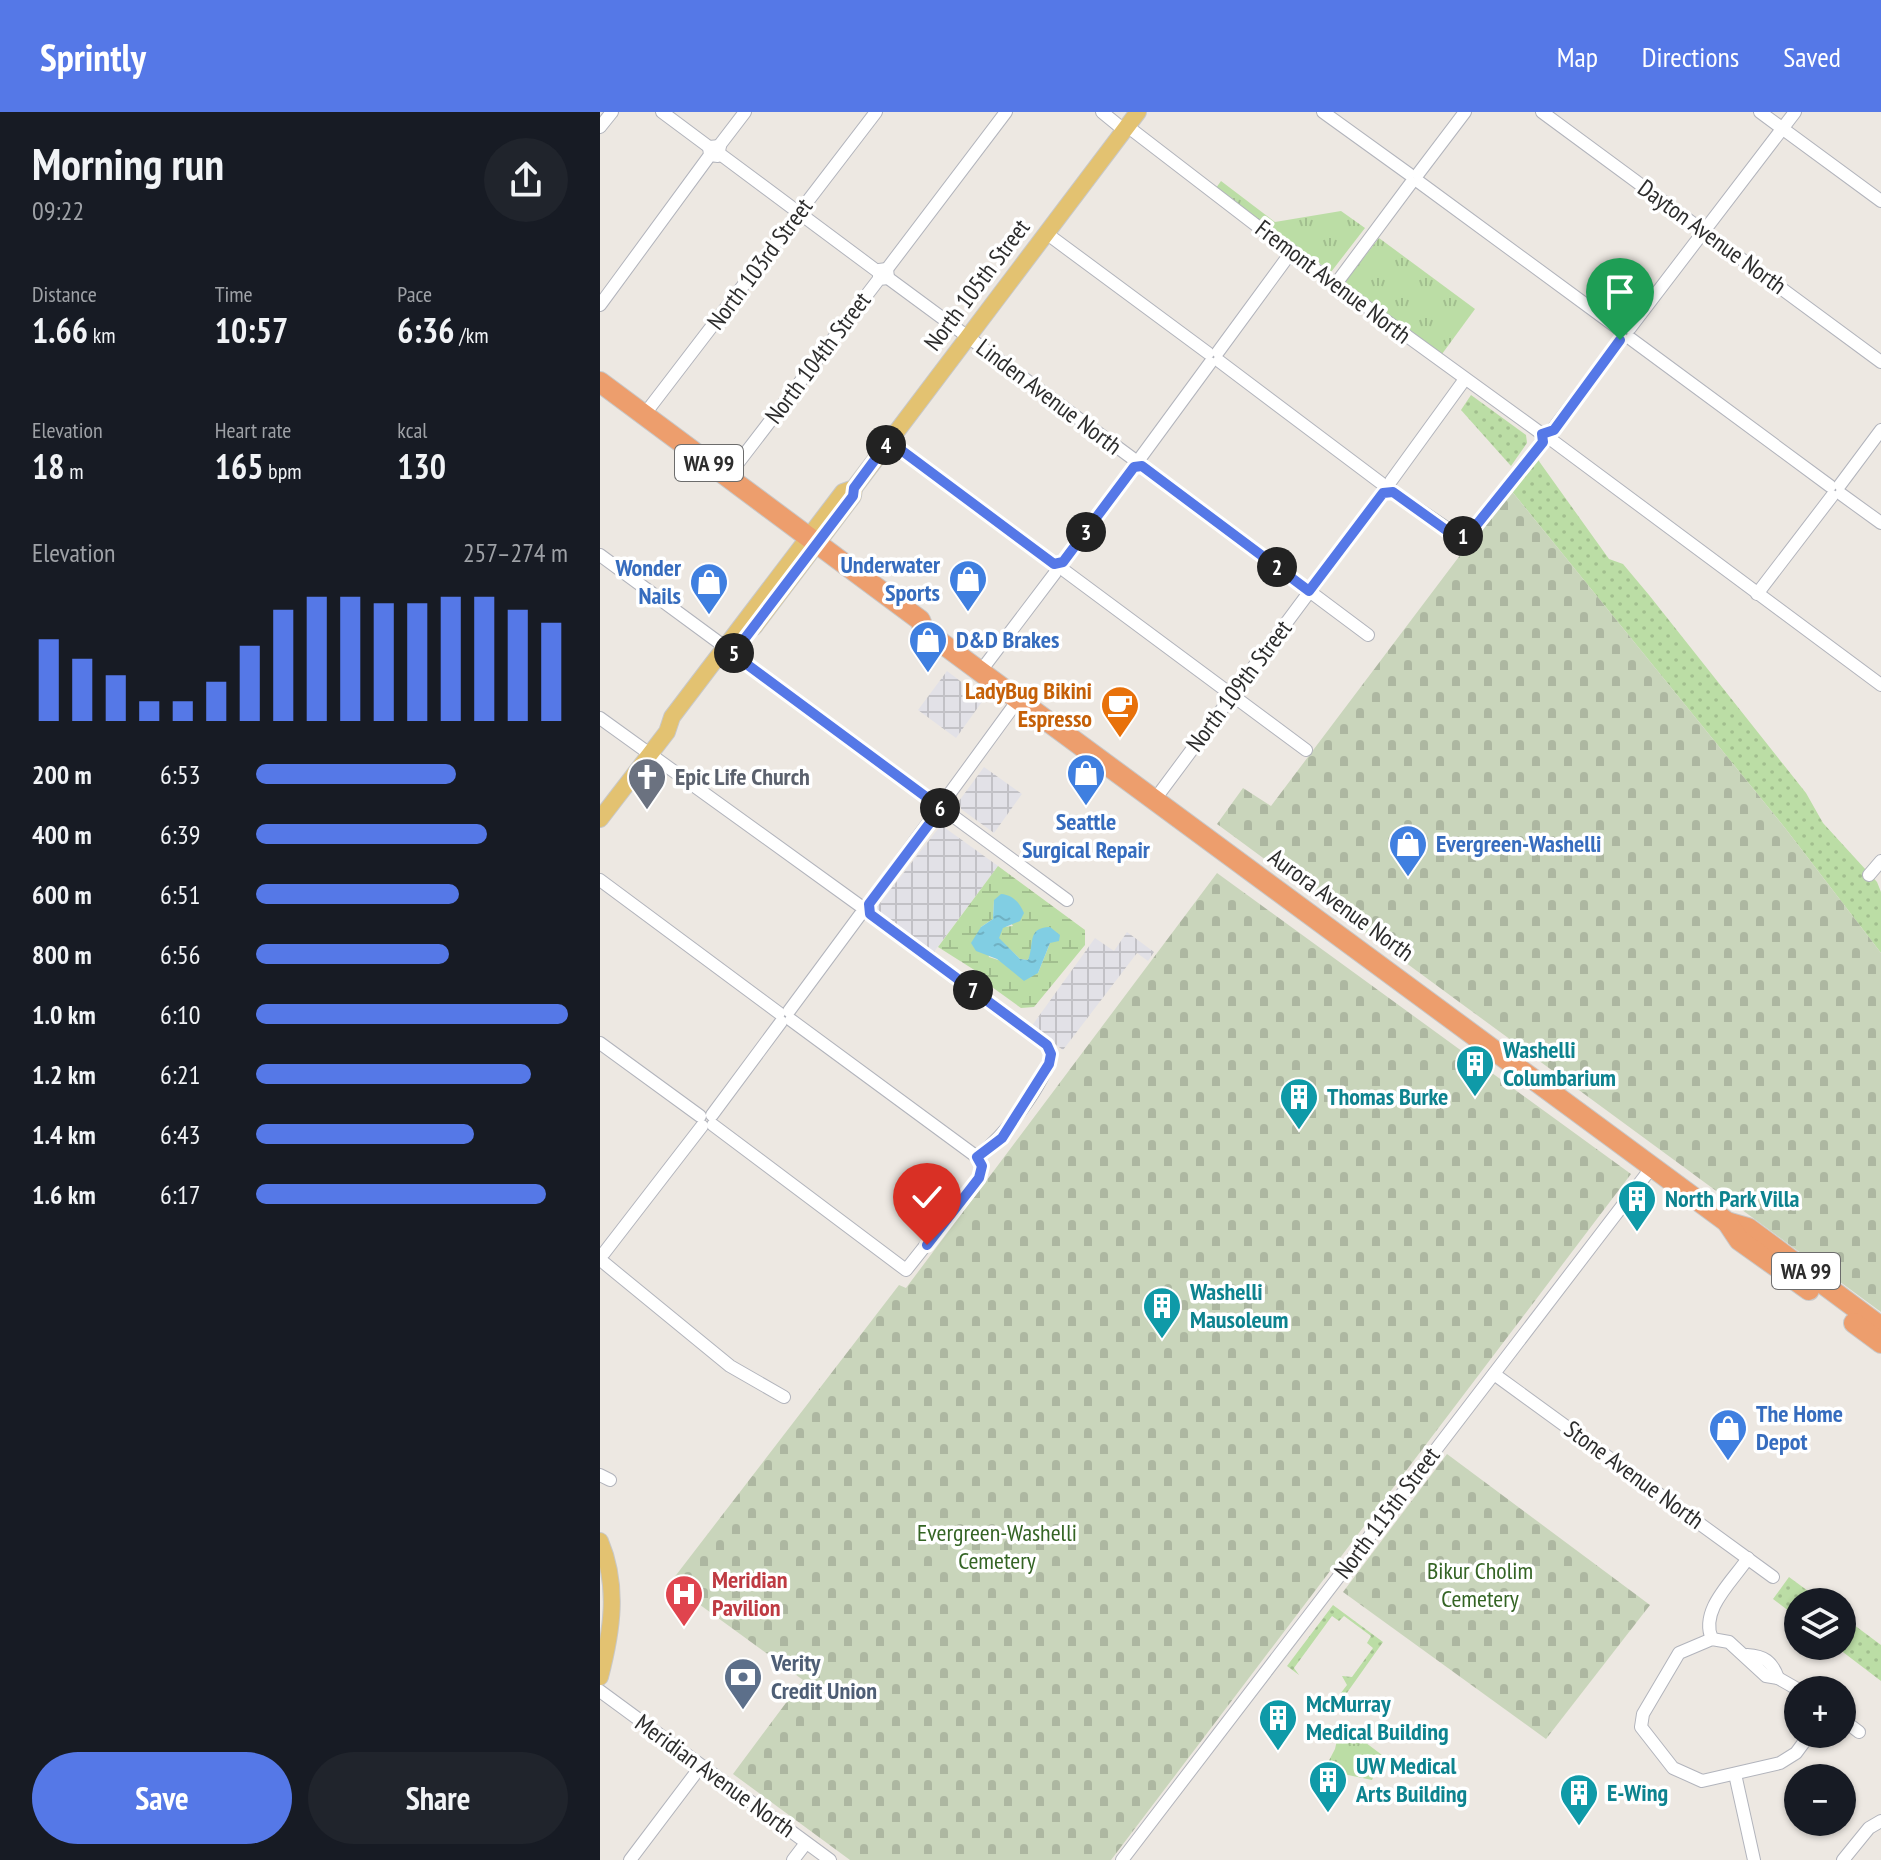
<!DOCTYPE html>
<html lang="en">
<head>
<meta charset="utf-8">
<style>
	body { margin:0; font-family:"PT Sans Narrow",sans-serif; background:#20242c; color:#f1f3f6; height:100vh; display:flex; flex-direction:column; font-size:30px; white-space:nowrap }
	* { box-sizing:border-box; margin:0 }
	p { font-size:26px; color:#9ea1a6 }
	.icon { flex:none; width:44px; height:44px; fill:none; stroke:currentColor; stroke-width:2; stroke-linecap:round; stroke-linejoin:round }
	.map { position:relative; flex:1; overflow:hidden }
	.drawer { display:flex; flex-direction:column; background:#171b24; width:600px }
	.drawer>* { flex:none }
	.controls { position:absolute; left:1184px; top:1476px; display:grid; gap:16px }
	.controls a { display:grid; place-items:center; width:72px; height:72px; border-radius:50%; background:#171b24; box-shadow:0 2px 6px #0004; font-size:40px }
	.pin { position:absolute; display:grid; place-items:center; width:68px; height:68px; color:#fff; margin:-82px -34px; border-radius:50% 50% 50% 0; rotate:-45deg; box-shadow:0 0 8px #0007 }
	.pin .icon { rotate:45deg }
	.km { position:absolute; width:40px; height:40px; margin:-20px; border-radius:50%; background:#222; color:#fff; font-size:22px; line-height:40px; text-align:center }
	.round { display:grid; place-items:center; flex:none; width:84px; height:84px; border-radius:42px; background:#20242c }
	.overview { display:flex; align-items:center; justify-content:space-between; height:136px; padding:0 32px }
	h1 { font-size:44px; font-weight:600; line-height:60px }
	.stats { display:grid; grid-template-columns:repeat(3,1fr); gap:12px; height:136px; padding:8px 32px }
	.stats div { display:grid; align-content:center }
	.stats b { font-size:34px; font-weight:600 }
	.stats small { font-size:22px; font-weight:400 }
	.stats p { font-size:22px }
	.chart { height:224px; padding:16px 32px }
	.chart p { display:flex; justify-content:space-between }
	.chart svg { width:100%; height:144px; margin-top:8px; stroke:#5578e7; stroke-width:6 }
	.button { display:flex; gap:16px; margin-top:auto; padding:16px 32px }
	.button a { flex:1; height:92px; border-radius:48px; background:#5578e7; color:#fff; font-size:32px; font-weight:600; line-height:92px; text-align:center }
	.button a+a { background:#20242c; color:#f1f3f6 }
	ul { padding:0 32px; list-style:none; font-size:26px }
	li { display:grid; grid-template-columns:128px 96px 1fr; align-items:center; height:60px }
	li i { height:20px; border-radius:10px; background:#5578e7 }
	header { display:flex; align-items:center; gap:48px; box-sizing:border-box; height:112px; padding:0 40px; background:#5578e7; color:#fff }
	header strong { font-size:38px }
	nav { display:flex; gap:44px; margin-inline-start:auto; font-size:28px }
	main { display:flex; flex:1; min-height:0 }
	.map>svg:first-child { display:block }
	.industrial { fill:url(#industrial-grid) }
	.grass { fill:url(#grass-dots) }
	.wetland { fill:url(#wetland-marsh); fill-rule:evenodd }
	.cemetery { fill:url(#cemetery-stones) }
	.park { fill:url(#park-tufts) }
	.water { fill:url(#water-ripples) }
	.lines { fill:none; stroke-linecap:round; stroke-linejoin:round }
	.minor-casing { stroke:#b2b4bc; stroke-width:14 }
	.major-casing { stroke:#c8c8c8; stroke-width:18 }
	.highway-casing { stroke:#c8c8c8; stroke-width:22 }
	.minor { stroke:#fff; stroke-width:12 }
	.major { stroke:#e3c271; stroke-width:16 }
	.highway { stroke:#ed9e6d; stroke-width:20 }
	.route-casing { stroke:#fff; stroke-width:16 }
	.route { stroke:#5578e7; stroke-width:10 }
	.labels { text-anchor:middle; stroke-width:7; stroke-linejoin:round; paint-order:stroke }
	.shield { fill:#fff; stroke:#6c6c6c; stroke-width:2 }
	.shield-label { font-size:22px; font-weight:bold; fill:#2d2d2d }
	.street-label { font-size:24px; fill:#2d2d2d; stroke:#fff }
	.shop-label { font-size:24px; font-weight:bold; fill:#366cbe; stroke:#fff; text-anchor:start }
	.food-label { font-size:24px; font-weight:bold; fill:#c56008; stroke:#fff; text-anchor:end }
	.worship-label { font-size:24px; font-weight:bold; fill:#5b616d; stroke:#fff; text-anchor:start }
	.culture-label { font-size:24px; font-weight:bold; fill:#0d838f; stroke:#fff; text-anchor:start }
	.park-label { font-size:24px; fill:#346424; stroke:#fff }
	.health-label { font-size:24px; font-weight:bold; fill:#be3a42; stroke:#fff; text-anchor:start }
	.service-label { font-size:24px; font-weight:bold; fill:#4e5e75; stroke:#fff; text-anchor:start }
</style>
</head>
<body>
<header>
<strong>Sprintly</strong>
<nav><a>Map</a><a>Directions</a><a>Saved</a></nav>
</header>
<main>
<section class="drawer">
<div class="overview"><div><h1>Morning run</h1><p>09:22</p></div><a class="round"><svg class="icon" aria-label="share" viewBox="0 0 24 24"><path d="M12 15V3M7 8l5-5 5 5M5 13v7h14v-7"/></svg></a></div>
<div class="stats">
<div><p>Distance</p><b>1.66<small> km</small></b></div>
<div><p>Time</p><b>10:57</b></div>
<div><p>Pace</p><b>6:36<small> /km</small></b></div>
</div>
<div class="stats">
<div><p>Elevation</p><b>18<small> m</small></b></div>
<div><p>Heart rate</p><b>165<small> bpm</small></b></div>
<div><p>kcal</p><b>130</b></div>
</div>
<div class="chart"><p><span>Elevation</span>257–274 m</p>
<svg viewBox="0 0 160 44" preserveAspectRatio="none"><path d="M5 44V19M15 44V25M25 44V30M35 44V38M45 44V38M55 44V32M65 44V21M75 44V10M85 44V6M95 44V6M105 44V8M115 44V8M125 44V6M135 44V6M145 44V10M155 44V14"/></svg>
</div>
<ul>
<li><b>200 m</b>6:53<i style="width:64%"></i></li>
<li><b>400 m</b>6:39<i style="width:74%"></i></li>
<li><b>600 m</b>6:51<i style="width:65%"></i></li>
<li><b>800 m</b>6:56<i style="width:62%"></i></li>
<li><b>1.0 km</b>6:10<i style="width:100%"></i></li>
<li><b>1.2 km</b>6:21<i style="width:88%"></i></li>
<li><b>1.4 km</b>6:43<i style="width:70%"></i></li>
<li><b>1.6 km</b>6:17<i style="width:93%"></i></li>
</ul>
<div class="button"><a>Save</a><a>Share</a></div>
</section>
<div class="map">
<svg width="1281" height="1748" viewBox="0 0 1281 1748">
	<defs>
		<pattern id="industrial-grid" width="8" height="8" patternUnits="userSpaceOnUse" patternTransform="scale(2)"><rect width="8" height="8" fill="#e2e1e7"/><path d="M0 4h8M4 0v8" fill="none" stroke="#c2c1c6"/></pattern>
		<pattern id="grass-dots" width="8" height="8" patternUnits="userSpaceOnUse" patternTransform="scale(2)"><rect width="8" height="8" fill="#bbdda5"/><path d="M2 2h.1M6 6h.1" fill="none" stroke="#a1be8e" stroke-width="1.8" stroke-linecap="round"/></pattern>
		<pattern id="wetland-marsh" width="20" height="14" patternUnits="userSpaceOnUse" patternTransform="scale(2)"><rect width="20" height="14" fill="#bbdda5"/><path d="M1 5h8M5 5V1M11 12h8M15 12V8" fill="none" stroke="#a1be8e"/></pattern>
		<pattern id="cemetery-stones" width="16" height="16" patternUnits="userSpaceOnUse" patternTransform="scale(2)"><rect width="16" height="16" fill="#c9d5bb"/><path d="M2 7V4a2 2 0 0 1 4 0v3zM10 15v-3a2 2 0 0 1 4 0v3z" fill="#adb7a1"/></pattern>
		<pattern id="park-tufts" width="24" height="20" patternUnits="userSpaceOnUse" patternTransform="scale(2)"><rect width="24" height="20" fill="#bbdda5"/><path d="M3 7l-1-3M5 7V3M7 7l1-3M15 17l-1-3M17 17v-4M19 17l1-3" fill="none" stroke="#a1be8e"/></pattern>
		<pattern id="water-ripples" width="26" height="14" patternUnits="userSpaceOnUse" patternTransform="scale(2)"><rect width="26" height="14" fill="#81cee3"/><path d="M2 4q2-2 4 0t4 0M15 11q2-2 4 0t4 0" fill="none" stroke="#70b1c3"/></pattern>
	</defs>
	<rect width="100%" height="100%" fill="#ede8e2"/>
	<g class="industrial">
		<polygon points="347,559 384,587 356,626 318,598"/>
		<polygon points="384,655 422,682 394,721 361,697 359,689"/>
		<polygon points="341,713 398,754 331,844 273,800"/>
		<polygon points="527,820 554,840 548,849 537,841 463,938 431,915 495,826 514,839"/>
	</g>
	<g class="grass">
		<polygon points="871,283 926,323 927,331 911,354 861,298"/>
		<polygon points="936,345 1009,447 1023,452 1049,483 1206,681 1223,711 1277,770 1281,780 1281,841 1185,716 910,377"/>
		<polygon points="1189,1465 1223,1490 1198,1490 1198,1506 1173,1487"/>
		<polygon points="733,1493 783,1530 739,1592 728,1584 737,1586 747,1573 742,1564 752,1565 773,1536 767,1531 771,1524 744,1504 739,1509 732,1504 694,1556 699,1563 687,1554"/>
		<polygon points="1242,1504 1281,1533 1281,1569 1235,1534 1242,1534"/>
	</g>
	<path class="wetland" d="M398,754l87,64v15l-51,62 -13,1 -43,-31 -2,-6 -38,-24zM394,788l19,26 -10,1 -5,11 22,21 8,1 3,-7 29,-18 -10,8 -12,30 -49,-16 -8,-30 12,-8z"/>
	<g class="cemetery">
		<polygon points="910,377 1185,716 1281,841 1281,1200 617,712 643,676 671,694"/>
		<polygon points="617,761 1031,1062 511,1748 250,1748 133,1662 203,1568 70,1471 299,1173 306,1176"/>
		<polygon points="847,1342 1050,1493 946,1627 743,1480"/>
	</g>
	<g class="park">
		<polygon points="621,69 675,110 741,99 765,116 731,160 616,76"/>
		<polygon points="779,126 875,197 842,242 744,171"/>
		<polygon points="745,1615 782,1643 772,1668 724,1658 735,1637 739,1619"/>
	</g>
	<path class="water" d="M401,782c12,1 18,8 23,19l-4,8 -17,7 -4,10 21,21 8,1c7,-16 -2,-32 22,-33l10,8 -1,6 -9,2 -12,30 -14,8 -27,-22 -21,-8 -5,-8 10,-16 12,-8 1,-19z"/>
	<g class="lines">
		<defs>
			<g id="minor">
				<polyline points="62,0 109,35"/>
				<polyline points="502,0 524,18"/>
				<polyline points="723,0 809,62"/>
				<polyline points="942,0 1281,250"/>
				<polyline points="1160,0 1281,89"/>
				<polyline points="527,14 683,134 942,322"/>
				<polyline points="0,15 12,0"/>
				<polyline points="119,34 145,0"/>
				<polyline points="120,42 277,159"/>
				<polyline points="818,62 865,0"/>
				<polyline points="819,70 1019,217"/>
				<polyline points="446,121 608,241"/>
				<polyline points="287,157 406,0"/>
				<polyline points="288,166 532,346"/>
				<polyline points="735,173 811,71"/>
				<polyline points="0,193 110,43 109,35 120,34 118,44 110,43"/>
				<polyline points="1030,216 1195,0"/>
				<polyline points="1031,227 1230,374"/>
				<polyline points="618,240 692,139"/>
				<polyline points="619,249 781,371"/>
				<polyline points="44,303 276,0"/>
				<polyline points="951,320 1020,228"/>
				<polyline points="289,329 454,452"/>
				<polyline points="953,329 1281,573"/>
				<polyline points="541,345 610,251"/>
				<polyline points="542,354 768,523"/>
				<polyline points="128,364 279,167 279,158 287,157 288,166 279,167"/>
				<polyline points="791,369 865,267"/>
				<polyline points="1240,373 1281,318"/>
				<polyline points="793,380 860,425 870,421 943,330"/>
				<polyline points="1241,382 1281,411"/>
				<polyline points="0,443 125,535"/>
				<polyline points="463,450 534,355"/>
				<polyline points="465,459 706,638"/>
				<polyline points="1157,482 1232,384"/>
				<polyline points="133,542 467,788"/>
				<polyline points="380,560 455,461"/>
				<polyline points="0,606 259,793"/>
				<polyline points="553,690 783,381"/>
				<polyline points="1269,763 1281,749"/>
				<polyline points="0,768 179,901"/>
				<polyline points="269,792 418,588"/>
				<path d="M270,802l177,131 4,9c-8,34 -47,82 -74,103"/>
				<polyline points="189,899 260,803"/>
				<polyline points="191,908 377,1045"/>
				<polyline points="0,931 100,1004"/>
				<polyline points="112,1003 181,910"/>
				<polyline points="113,1013 306,1158 379,1066 382,1054 377,1045"/>
				<polyline points="4,1141 102,1014"/>
				<polyline points="3,1150 130,1254 184,1285"/>
				<polyline points="894,1262 1173,1465"/>
				<polyline points="0,1363 10,1368"/>
				<path d="M1112,1527c-13,-29 21,-58 36,-81"/>
				<path d="M1147,1543c17,1 25,6 31,23"/>
				<polyline points="1199,1578 1178,1566 1166,1564 1129,1530 1112,1527 1079,1541 1043,1602 1041,1615 1073,1656 1102,1669 1180,1651 1196,1641 1210,1622"/>
				<polyline points="0,1579 230,1748"/>
				<polyline points="1242,1607 1259,1620"/>
				<polyline points="1135,1662 1154,1748"/>
				<polyline points="30,1748 101,1654"/>
				<polyline points="193,1748 206,1731"/>
				<polyline points="522,1748 1052,1055"/>
				<polyline points="1243,1748 1269,1716 1281,1709"/>
			</g>
			<g id="major">
				<polyline points="154,515 253,384 254,376"/>
				<polyline points="0,707 67,620 72,605 243,380 254,376 538,0"/>
				<path d="M0,1429c19,45 12,90 0,136"/>
			</g>
			<g id="highway">
				<polyline points="0,270 320,508 324,518 1127,1110 1148,1116 1281,1215"/>
				<polyline points="1127,1110 1139,1128 1209,1178"/>
				<polyline points="1254,1211 1281,1231"/>
			</g>
		</defs>
		<use href="#minor" class="minor-casing"/>
		<use href="#major" class="major-casing"/>
		<use href="#highway" class="highway-casing"/>
		<use href="#minor" class="minor"/>
		<use href="#major" class="major"/>
		<use href="#highway" class="highway"/>
	</g>
	<g class="lines">
		<defs>
			<polyline id="route" points="327,1133 379,1066 382,1054 377,1045 402,1026 449,952 451,942 447,933 270,802 269,792 341,696 133,542 253,384 254,376 285,334 289,329 454,452 463,450 534,355 542,354 709,479 783,381 793,380 853,423 860,425 870,421 943,330 942,322 954,318 1020,228"/>
		</defs>
		<use href="#route" class="route-casing"/>
		<use href="#route" class="route"/>
	</g>
	<defs>
		<symbol id="shop-pin" viewBox="-11 -11 22 30"><path d="M0 17L-7.5 6A9.5 9.5 0 1 1 7.5 6Z" fill="#3f7fe0" stroke="#fff"/><path d="M-5-2.5h2.3a2.7 3.5 0 0 1 5.4 0H5L5.5 6h-11ZM-1.5-2.5h3a1.5 2.3 0 0 0-3 0Z" fill="#fff"/></symbol>
		<symbol id="cafe-pin" viewBox="-11 -11 22 30"><path d="M0 17L-7.5 6A9.5 9.5 0 1 1 7.5 6Z" fill="#e8710a" stroke="#fff"/><path d="M-5.5-4.5H6V0H3Q3 3.5 0 3.5H-2.5Q-5.5 3.5-5.5 0ZM3-3.2v2h1.7v-2ZM-6 4.5H4V6H-6Z" fill="#fff"/></symbol>
		<symbol id="church-pin" viewBox="-11 -11 22 30"><path d="M0 17L-7.5 6A9.5 9.5 0 1 1 7.5 6Z" fill="#6b7280" stroke="#fff"/><path d="M-1.2-6h2.4v3.5h3.3v2.4h-3.3V6h-2.4V-.1h-3.3v-2.4h3.3Z" fill="#fff"/></symbol>
		<symbol id="building-pin" viewBox="-11 -11 22 30"><path d="M0 17L-7.5 6A9.5 9.5 0 1 1 7.5 6Z" fill="#0f9aa8" stroke="#fff"/><path d="M-4-6H4V6H1V3H-1V6H-4ZM-2.5-4.3h1.7v1.8h-1.7ZM.8-4.3h1.7v1.8H.8ZM-2.5-1h1.7V.8h-1.7ZM.8-1h1.7V.8H.8Z" fill="#fff"/></symbol>
		<symbol id="hospital-pin" viewBox="-11 -11 22 30"><path d="M0 17L-7.5 6A9.5 9.5 0 1 1 7.5 6Z" fill="#e0444e" stroke="#fff"/><path d="M-5-5h3v3.5h4V-5h3V5h-3V1.5h-4V5h-3Z" fill="#fff"/></symbol>
		<symbol id="bank-pin" viewBox="-11 -11 22 30"><path d="M0 17L-7.5 6A9.5 9.5 0 1 1 7.5 6Z" fill="#5c6f8a" stroke="#fff"/><path d="M-6-4H6V4H-6ZM0-2.3a2.3 2.3 0 1 0 0 4.6a2.3 2.3 0 1 0 0-4.6Z" fill="#fff"/></symbol>
	</defs>
	<g fill-rule="evenodd">
		<use href="#shop-pin" x="346" y="445" width="44" height="60"/>
		<use href="#shop-pin" x="87" y="448" width="44" height="60"/>
		<use href="#shop-pin" x="306" y="506" width="44" height="60"/>
		<use href="#cafe-pin" x="498" y="571" width="44" height="60"/>
		<use href="#shop-pin" x="464" y="639" width="44" height="60"/>
		<use href="#church-pin" x="25" y="643" width="44" height="60"/>
		<use href="#shop-pin" x="786" y="710" width="44" height="60"/>
		<use href="#building-pin" x="853" y="930" width="44" height="60"/>
		<use href="#building-pin" x="677" y="963" width="44" height="60"/>
		<use href="#building-pin" x="1015" y="1065" width="44" height="60"/>
		<use href="#building-pin" x="540" y="1172" width="44" height="60"/>
		<use href="#shop-pin" x="1106" y="1294" width="44" height="60"/>
		<use href="#hospital-pin" x="62" y="1460" width="44" height="60"/>
		<use href="#bank-pin" x="121" y="1543" width="44" height="60"/>
		<use href="#building-pin" x="656" y="1584" width="44" height="60"/>
		<use href="#building-pin" x="706" y="1646" width="44" height="60"/>
		<use href="#building-pin" x="957" y="1659" width="44" height="60"/>
	</g>
	<g class="labels">
		<g class="shield">
			<rect x="75" y="333" width="68" height="36" rx="6"/>
			<rect x="1172" y="1141" width="68" height="36" rx="6"/>
		</g>
		<g class="shield-label">
			<text x="109" y="359">WA 99</text>
			<text x="1206" y="1167">WA 99</text>
		</g>
		<g class="street-label">
			<text transform="translate(1112 125) rotate(36)" y="8">Dayton Avenue North</text>
			<text transform="translate(160 152) rotate(-53)" y="8">North 103rd Street</text>
			<text transform="translate(733 170) rotate(37)" y="8">Fremont Avenue North</text>
			<text transform="translate(377 173) rotate(-53)" y="8">North 105th Street</text>
			<text transform="translate(218 246) rotate(-53)" y="8">North 104th Street</text>
			<text transform="translate(449 285) rotate(37)" y="8">Linden Avenue North</text>
			<text transform="translate(639 574) rotate(-53)" y="8">North 109th Street</text>
			<text transform="translate(741 793) rotate(36)" y="8">Aurora Avenue North</text>
			<text transform="translate(1034 1363) rotate(36)" y="8">Stone Avenue North</text>
			<text transform="translate(787 1401) rotate(-53)" y="8">North 115th Street</text>
			<text transform="translate(115 1664) rotate(36)" y="8">Meridian Avenue North</text>
		</g>
		<g class="shop-label">
			<text x="340" y="461" text-anchor="end">Underwater<tspan x="340" dy="28">Sports</tspan></text>
			<text x="81" y="464" text-anchor="end">Wonder<tspan x="81" dy="28">Nails</tspan></text>
			<text x="356" y="536">D&amp;D Brakes</text>
			<text x="486" y="718" text-anchor="middle">Seattle<tspan x="486" dy="28">Surgical Repair</tspan></text>
			<text x="836" y="740">Evergreen-Washelli</text>
			<text x="1156" y="1310">The Home<tspan x="1156" dy="28">Depot</tspan></text>
		</g>
		<g class="food-label">
			<text x="492" y="587">LadyBug Bikini<tspan x="492" dy="28">Espresso</tspan></text>
		</g>
		<g class="worship-label">
			<text x="75" y="673">Epic Life Church</text>
		</g>
		<g class="culture-label">
			<text x="903" y="946">Washelli<tspan x="903" dy="28">Columbarium</tspan></text>
			<text x="727" y="993">Thomas Burke</text>
			<text x="1065" y="1095">North Park Villa</text>
			<text x="590" y="1188">Washelli<tspan x="590" dy="28">Mausoleum</tspan></text>
			<text x="706" y="1600">McMurray<tspan x="706" dy="28">Medical Building</tspan></text>
			<text x="756" y="1662">UW Medical<tspan x="756" dy="28">Arts Building</tspan></text>
			<text x="1007" y="1689">E-Wing</text>
		</g>
		<g class="park-label">
			<text x="397" y="1429">Evergreen-Washelli<tspan x="397" dy="28">Cemetery</tspan></text>
			<text x="880" y="1467">Bikur Cholim<tspan x="880" dy="28">Cemetery</tspan></text>
		</g>
		<g class="health-label">
			<text x="112" y="1476">Meridian<tspan x="112" dy="28">Pavilion</tspan></text>
		</g>
		<g class="service-label">
			<text x="171" y="1559">Verity<tspan x="171" dy="28">Credit Union</tspan></text>
		</g>
	</g>
</svg>
<div class="controls">
<a><svg class="icon" aria-label="layers" viewBox="0 0 24 24"><path d="M12 4l9 5-9 5-9-5zM3 14l9 5 9-5"/></svg></a>
<a>+</a>
<a>−</a>
</div>
<div class="pin" style="left:1020px;top:228px;background:#1e9e55"><svg class="icon" aria-label="arrive" viewBox="0 0 24 24"><path d="M6 21V4h12l-3 4 3 4H6"/></svg></div>
<div class="pin" style="left:327px;top:1133px;background:#d93025"><svg class="icon" aria-label="check" viewBox="0 0 24 24"><path d="M5 12l5 5 9-10"/></svg></div>
<b class="km" style="left:863px;top:424px">1</b>
<b class="km" style="left:677px;top:455px">2</b>
<b class="km" style="left:486px;top:420px">3</b>
<b class="km" style="left:286px;top:333px">4</b>
<b class="km" style="left:134px;top:541px">5</b>
<b class="km" style="left:340px;top:696px">6</b>
<b class="km" style="left:373px;top:878px">7</b>
</div>
</main>
</body>
</html>
